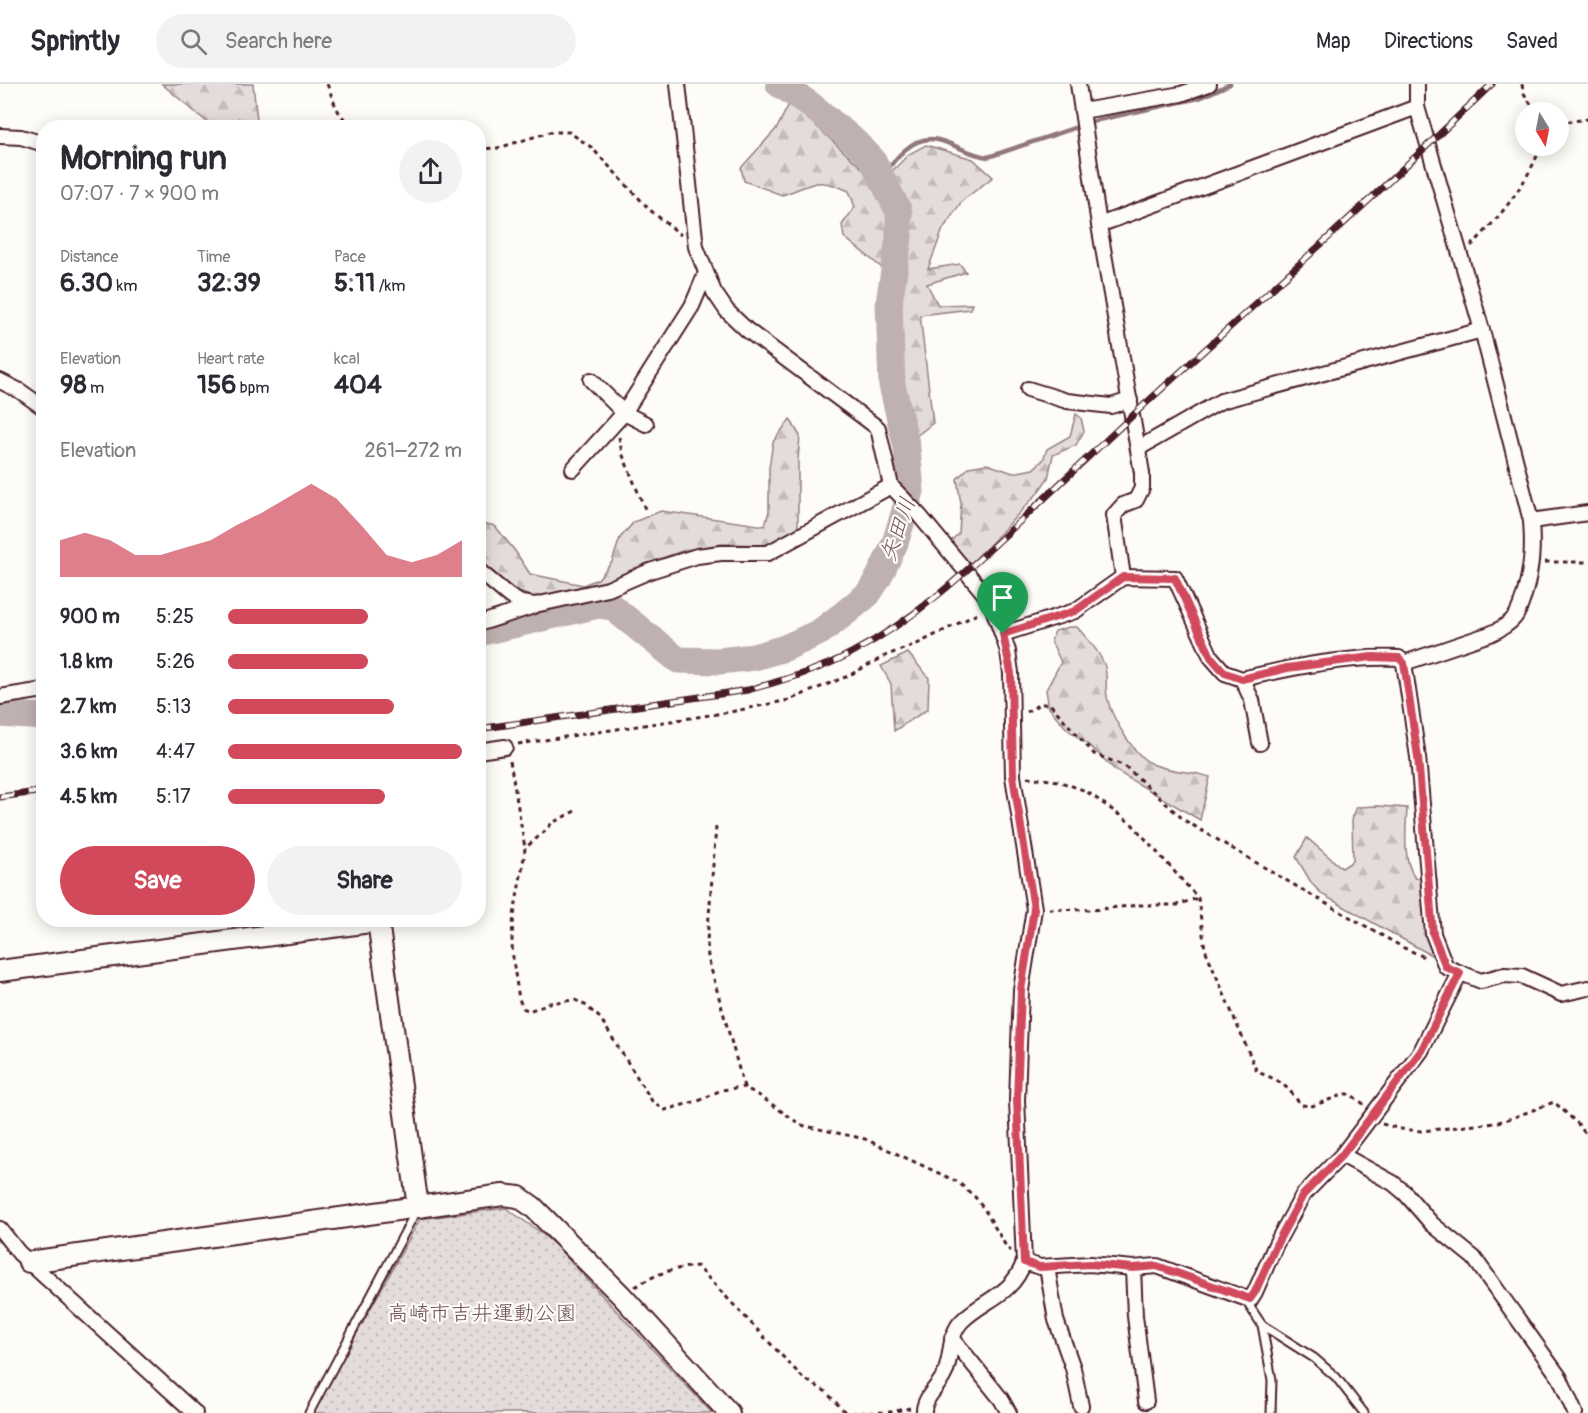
<!DOCTYPE html>
<html lang="en">
<head>
<meta charset="utf-8">
<style>
	body { margin:0; font-family:Pangolin,"Klee One",sans-serif; background:#f2f2f3; color:#2b2b33; height:100vh; display:flex; flex-direction:column; font-size:22px; white-space:nowrap }
	* { box-sizing:border-box; margin:0 }
	p { font-size:20px; color:#7c7c81 }
	.icon { flex:none; width:33px; height:33px; fill:none; stroke:currentColor; stroke-width:2; stroke-linecap:round; stroke-linejoin:round }
	.map { position:relative; flex:1; overflow:hidden }
	.details { position:absolute; left:36px; top:36px; width:450px; height:807px; display:flex; flex-direction:column; background:#fff; border-radius:24px; box-shadow:0 3px 15px #0003 }
	.details>* { flex:none }
	.needle { width:39px; rotate:170deg }
	.fabs { position:absolute; left:1515px; top:18px; display:grid; gap:12px }
	.fabs a { display:grid; place-items:center; width:54px; height:54px; border-radius:50%; background:#fff; box-shadow:0 3px 15px #0003; font-size:30px }
	.pin { position:absolute; display:grid; place-items:center; width:51px; height:51px; color:#fff; margin:-62px -26px; border-radius:50% 50% 50% 0; rotate:-45deg; box-shadow:0 0 6px #0007 }
	.pin .icon { rotate:45deg }
	.round { display:grid; place-items:center; flex:none; width:63px; height:63px; border-radius:32px; background:#f2f2f3 }
	.headline { display:flex; align-items:center; justify-content:space-between; height:102px; padding:0 24px }
	h1 { font-size:33px; font-weight:700; line-height:45px }
	.metrics { display:grid; grid-template-columns:repeat(3,1fr); gap:9px; height:102px; padding:6px 24px }
	.metrics div { display:grid; align-content:center }
	.metrics b { font-size:26px; font-weight:700 }
	.metrics small { font-size:16px; font-weight:400 }
	.metrics p { font-size:16px }
	.chart { height:168px; padding:12px 24px }
	.chart p { display:flex; justify-content:space-between }
	.chart svg { width:100%; height:108px; margin-top:6px; fill:#d1495b; opacity:.7 }
	.primary-button { display:flex; gap:12px; margin-top:auto; padding:12px 24px }
	.primary-button a { flex:1; height:69px; border-radius:36px; background:#d1495b; color:#fff; font-size:24px; font-weight:700; line-height:69px; text-align:center }
	.primary-button a+a { background:#f2f2f3; color:#2b2b33 }
	ul { padding:0 24px; list-style:none; font-size:20px }
	li { display:grid; grid-template-columns:96px 72px 1fr; align-items:center; height:45px }
	li i { height:15px; border-radius:8px; background:#d1495b }
	header { display:flex; align-items:center; gap:36px; box-sizing:border-box; height:84px; padding:0 30px; background:#fff; border-bottom:2px solid #e1e1e2 }
	header strong { font-size:28px }
	nav { display:flex; gap:33px; margin-inline-start:auto; font-size:21px }
	.search { width:420px; height:54px; background:#f2f2f3; display:flex; align-items:center; gap:15px; box-sizing:border-box; padding:0 21px; border-radius:33px; color:#7c7c81; font-size:22px }
	.map>svg:first-child { display:block }
	.forest { fill:url(#forest-firs); stroke:#967e82; stroke-width:1.5 }
	.park { fill:url(#park-dots); stroke:#967e82; stroke-width:1.5 }
	.lines { fill:none; stroke-linecap:round; stroke-linejoin:round }
	.stream { stroke:#91777b; stroke-width:4.5 }
	.river { stroke:#c0b1b1; stroke-width:27 }
	.lane-casing { stroke:#4a1f2b; stroke-width:11 }
	.street-casing { stroke:#4a1f2b; stroke-width:18 }
	.secondary-casing { stroke:#4a1f2b; stroke-width:24 }
	.path { stroke:#4a1f2b; stroke-width:3; stroke-dasharray:4.5 4.5; stroke-linecap:butt }
	.lane { stroke:#fdfcf7; stroke-width:7 }
	.street { stroke:#fdfcf7; stroke-width:14 }
	.secondary { stroke:#fdfcf7; stroke-width:20 }
	.rail-casing { stroke:#4a1f2b; stroke-width:7 }
	.rail { stroke:#fdfcf7; stroke-width:4.5; stroke-dasharray:14; stroke-linecap:butt }
	.route-casing { stroke:#fff; stroke-width:12 }
	.route { stroke:#d1495b; stroke-width:8 }
	.labels { text-anchor:middle; stroke-width:4.5; stroke-linejoin:round; paint-order:stroke }
	.park-label { font-size:21px; fill:#704e57; stroke:#fdfcf7 }
	.water-label { font-size:22px; font-style:italic; fill:#73525a; stroke:#fdfcf7 }
</style>
</head>
<body>
<header>
<strong>Sprintly</strong>
<div class="search"><svg class="icon" aria-label="search" viewBox="0 0 24 24"><circle cx="10" cy="10" r="6"/><path d="M15 15l6 6"/></svg>Search here</div>
<nav><a>Map</a><a>Directions</a><a>Saved</a></nav>
</header>
<div class="map">
<svg width="1588" height="1329" viewBox="0 0 1588 1329">
	<defs>
		<pattern id="forest-firs" width="22" height="20" patternUnits="userSpaceOnUse" patternTransform="scale(1.5)"><rect width="22" height="20" fill="#e3dcda"/><path d="M5 1l3.5 6h-7zM16 11l3.5 6h-7z" fill="#c4bcbb"/></pattern>
		<pattern id="park-dots" width="8" height="8" patternUnits="userSpaceOnUse" patternTransform="scale(1.5)"><rect width="8" height="8" fill="#e3dcda"/><path d="M2 2h.1M6 6h.1" fill="none" stroke="#c4bcbb" stroke-width="1.8" stroke-linecap="round"/></pattern>
	</defs>
	<rect width="100%" height="100%" fill="#fdfcf7"/>
	<filter id="ink" filterUnits="userSpaceOnUse"><feTurbulence type="fractalNoise" baseFrequency=".0167" numOctaves="2"/><feDisplacementMap in="SourceGraphic" scale="12" xChannelSelector="R" yChannelSelector="G"/><feConvolveMatrix kernelMatrix="1 2 1 2 8 2 1 2 1" color-interpolation-filters="sRGB"/></filter>
	<g filter="url(#ink)">
		<g class="forest">
			<polygon points="162,0 253,0 257,36 260,43 213,43"/>
			<path d="M790,18l89,82 30,-30 17,-9 47,14 20,18 -31,24 -19,28 -15,40 32,-5 6,8 -39,12 11,21 34,-1 -2,5 -50,6 13,108 -22,17 -10,-50 -2,-44 4,-61 -59,-48 -2,-12 13,-18 -6,-16c-34,-15 -34,-7 -67,4l-38,-14 -3,-13 36,-40z"/>
			<polygon points="1076,330 1081,334 1084,347 1076,361 1053,371 1048,394 1036,411 968,484 950,458 959,449 961,420 957,395 969,383 987,380 1013,389 1033,385 1043,376 1047,365 1070,352"/>
			<polygon points="790,335 800,352 798,376 798,444 781,455 766,461 721,460 685,466 662,474 604,502 552,512 532,513 512,505 479,477 478,438 495,442 515,467 530,490 583,501 598,495 612,478 620,454 634,438 661,427 765,442 769,427 769,384 773,358"/>
			<path d="M1069,543h8c10,11 21,23 27,37 4,10 1,22 3,32 3,19 27,60 45,68 18,8 39,7 58,13l-10,43 -84,-49 -25,-24 -24,-18 -18,-21 -3,-18 15,-28 -10,-21 4,-10z"/>
			<polygon points="908,569 929,594 928,625 894,647 891,600 881,582"/>
			<path d="M1378,722l29,2c-1,22 -5,51 8,70l22,2 -3,34 6,46 -117,-65 -11,-11 -16,-27 11,-19 35,30 11,-7 -1,-42 5,-12z"/>
		</g>
		<polygon class="park" points="506,1124 540,1148 555,1161 712,1329 313,1329 420,1135"/>
		<g class="lines">
			<path class="stream" d="M883,94c10,-19 31,-44 55,-38 17,4 32,15 50,17l110,-37 101,-22 31,-14"/>
			<g class="river">
				<polyline points="478,549 598,521 612,523 678,576 719,577 754,573 785,564 820,548 845,529 868,510 879,493 895,459 911,407 907,364 892,301 889,219 899,154 899,128 872,75 853,56 808,19 779,0"/>
				<polyline points="0,630 44,633"/>
			</g>
			<defs>
				<g id="lane">
					<polyline points="1250,1216 1250,1223 1262,1241 1314,1274 1336,1293 1364,1329"/>
					<polyline points="1262,1241 1272,1296 1271,1329"/>
					<polyline points="309,1329 416,1127"/>
				</g>
				<g id="street">
					<path d="M678,0l18,163 18,45 13,19 20,19 131,98 13,58 28,29 64,77 9,14 16,45 3,22 2,103 21,133 -13,81 -4,110 7,162c-12,34 -40,37 -62,59 -15,15 -9,40 -19,56 -7,12 -20,22 -19,36"/>
					<polyline points="1078,0 1099,141 1142,389 1142,404 1136,416 1123,421 1114,431 1123,493"/>
					<polyline points="1082,27 1181,10 1209,0"/>
					<polyline points="0,52 21,53 44,60"/>
					<polyline points="1099,141 1417,23"/>
					<polyline points="591,296 624,329 646,340"/>
					<polyline points="0,297 20,307 44,324"/>
					<polyline points="1028,305 1067,317 1111,322 1130,316"/>
					<polyline points="1139,364 1221,317 1482,246"/>
					<polyline points="573,385 624,329 692,222 706,189"/>
					<polyline points="1531,437 1588,429"/>
					<polyline points="478,486 509,512 521,519 535,521 608,505 650,487 697,472 721,469 768,469 891,402"/>
					<polyline points="478,540 534,522"/>
					<polyline points="1003,550 1075,527 1123,493 1175,494 1211,573 1225,589 1242,595 1252,616 1260,659"/>
					<polyline points="1404,579 1418,673 1433,850 1446,883 1481,897 1504,891 1522,892 1561,910 1588,904"/>
					<path d="M1242,595c51,-12 104,-23 157,-21l5,5 86,-29c9,-4 18,-9 24,-16 6,-7 8,-17 11,-26 7,-26 8,-44 6,-71l-49,-191 -65,-223v-23"/>
					<polyline points="0,613 44,606"/>
					<polyline points="478,667 505,663"/>
					<polyline points="1342,1071 1393,1099 1405,1109 1432,1140 1474,1174 1560,1294 1575,1329"/>
					<polyline points="0,1145 19,1169 195,1329"/>
					<polyline points="1024,1178 1040,1183 1090,1180 1133,1184 1157,1182 1250,1216 1255,1208 1276,1160 1303,1111 1342,1071 1421,967 1460,889"/>
					<polyline points="1047,1183 1056,1236 1073,1284 1081,1322"/>
					<polyline points="1133,1184 1135,1232 1146,1317"/>
					<polyline points="952,1254 1001,1315 1009,1329"/>
				</g>
				<g id="secondary">
					<polyline points="0,887 378,837 418,1123"/>
					<polyline points="29,1178 503,1111 519,1113 533,1123 621,1211 729,1329"/>
				</g>
			</defs>
			<use href="#lane" class="lane-casing"/>
			<use href="#street" class="street-casing"/>
			<use href="#secondary" class="secondary-casing"/>
			<g class="path">
				<path d="M327,0c8,19 10,36 32,44"/>
				<polyline points="1522,0 1523,8 1536,28"/>
				<polyline points="1558,39 1588,35"/>
				<polyline points="478,65 498,64 550,48 569,48 591,63 650,126 681,151"/>
				<path d="M1471,162c29,-29 56,-62 70,-100"/>
				<polyline points="619,353 622,369 645,425"/>
				<polyline points="1545,478 1588,478"/>
				<polyline points="1026,628 1040,620 1050,620 1094,670 1125,682 1184,736 1306,808 1404,864 1427,874"/>
				<polyline points="518,660 730,628 789,616 848,592 887,571 917,560 981,528"/>
				<polyline points="510,677 525,764"/>
				<path d="M1027,693l31,4 28,10 46,33 66,74 7,51 52,123c25,9 29,13 44,33l11,1 33,-12h5l15,11"/>
				<path d="M575,727l-23,12 -9,10 -18,15c-3,30 -12,60 -13,91 0,20 4,40 7,60l4,9 6,3 20,-8 26,-3 10,5 15,13 52,83 13,9 36,-10 20,-10 23,-3 16,9 41,29 64,14 93,43 17,15 11,15 21,36 4,3"/>
				<polyline points="716,743 707,857 708,874 744,1003"/>
				<polyline points="1049,825 1091,826 1139,821 1177,821 1198,814"/>
				<polyline points="1382,1040 1401,1045 1421,1047 1495,1039 1512,1034 1554,1018 1577,1039 1588,1053"/>
				<path d="M635,1203c23,-14 35,-18 62,-21l106,112 22,13 21,22"/>
				<polyline points="852,1329 891,1328 910,1324"/>
			</g>
			<use href="#lane" class="lane"/>
			<use href="#street" class="street"/>
			<use href="#secondary" class="secondary"/>
			<defs>
				<g id="rail">
					<path d="M478,645l270,-39c36,-10 72,-20 105,-38 63,-33 113,-80 164,-128 46,-43 92,-87 139,-130 113,-102 226,-204 336,-310"/>
					<polyline points="0,713 44,707"/>
				</g>
			</defs>
			<use href="#rail" class="rail-casing"/>
			<use href="#rail" class="rail"/>
		</g>
	</g>
	<g class="lines" filter="url(#ink)">
		<defs>
			<polygon id="route" points="1123,493 1175,494 1211,573 1225,589 1242,595 1287,584 1332,578 1372,573 1399,574 1404,579 1418,673 1433,850 1446,883 1460,889 1421,967 1342,1071 1303,1111 1276,1161 1255,1208 1250,1215 1157,1182 1133,1184 1090,1180 1040,1183 1024,1178 1017,1016 1021,906 1034,825 1013,692 1011,589 1003,550 1075,527"/>
		</defs>
		<use href="#route" class="route-casing"/>
		<use href="#route" class="route"/>
	</g>
	<g class="labels">
		<g class="park-label">
			<text x="482" y="1236">高崎市吉井運動公園</text>
		</g>
		<g class="water-label">
			<text transform="translate(897 445) rotate(-71)" y="8">矢田川</text>
		</g>
	</g>
</svg>
<div class="fabs">
<a><svg class="needle" viewBox="-14 -14 28 28"><path d="M0-13l5 13h-10z" fill="#e53935"/><path d="M0 13l5-13h-10z" fill="#7c7c81"/></svg></a>
</div>
<div class="pin" style="left:1003px;top:550px;background:#1e9e55"><svg class="icon" aria-label="arrive" viewBox="0 0 24 24"><path d="M6 21V4h12l-3 4 3 4H6"/></svg></div>
<section class="details">
<div class="headline"><div><h1>Morning run</h1><p>07:07 · 7 × 900 m</p></div><a class="round"><svg class="icon" aria-label="share" viewBox="0 0 24 24"><path d="M12 15V3M7 8l5-5 5 5M5 13v7h14v-7"/></svg></a></div>
<div class="metrics">
<div><p>Distance</p><b>6.30<small> km</small></b></div>
<div><p>Time</p><b>32:39</b></div>
<div><p>Pace</p><b>5:11<small> /km</small></b></div>
</div>
<div class="metrics">
<div><p>Elevation</p><b>98<small> m</small></b></div>
<div><p>Heart rate</p><b>156<small> bpm</small></b></div>
<div><p>kcal</p><b>404</b></div>
</div>
<div class="chart"><p><span>Elevation</span>261–272 m</p>
<svg viewBox="0 0 160 44" preserveAspectRatio="none"><path d="M0 44V29L10 26L20 29L30 35L40 35L50 32L60 29L70 23L80 18L90 12L100 6L110 12L120 23L130 35L140 38L150 35L160 29V44z"/></svg>
</div>
<ul>
<li><b>900 m</b>5:25<i style="width:60%"></i></li>
<li><b>1.8 km</b>5:26<i style="width:60%"></i></li>
<li><b>2.7 km</b>5:13<i style="width:71%"></i></li>
<li><b>3.6 km</b>4:47<i style="width:100%"></i></li>
<li><b>4.5 km</b>5:17<i style="width:67%"></i></li>
</ul>
<div class="primary-button"><a>Save</a><a>Share</a></div>
</section>
</div>
</body>
</html>
